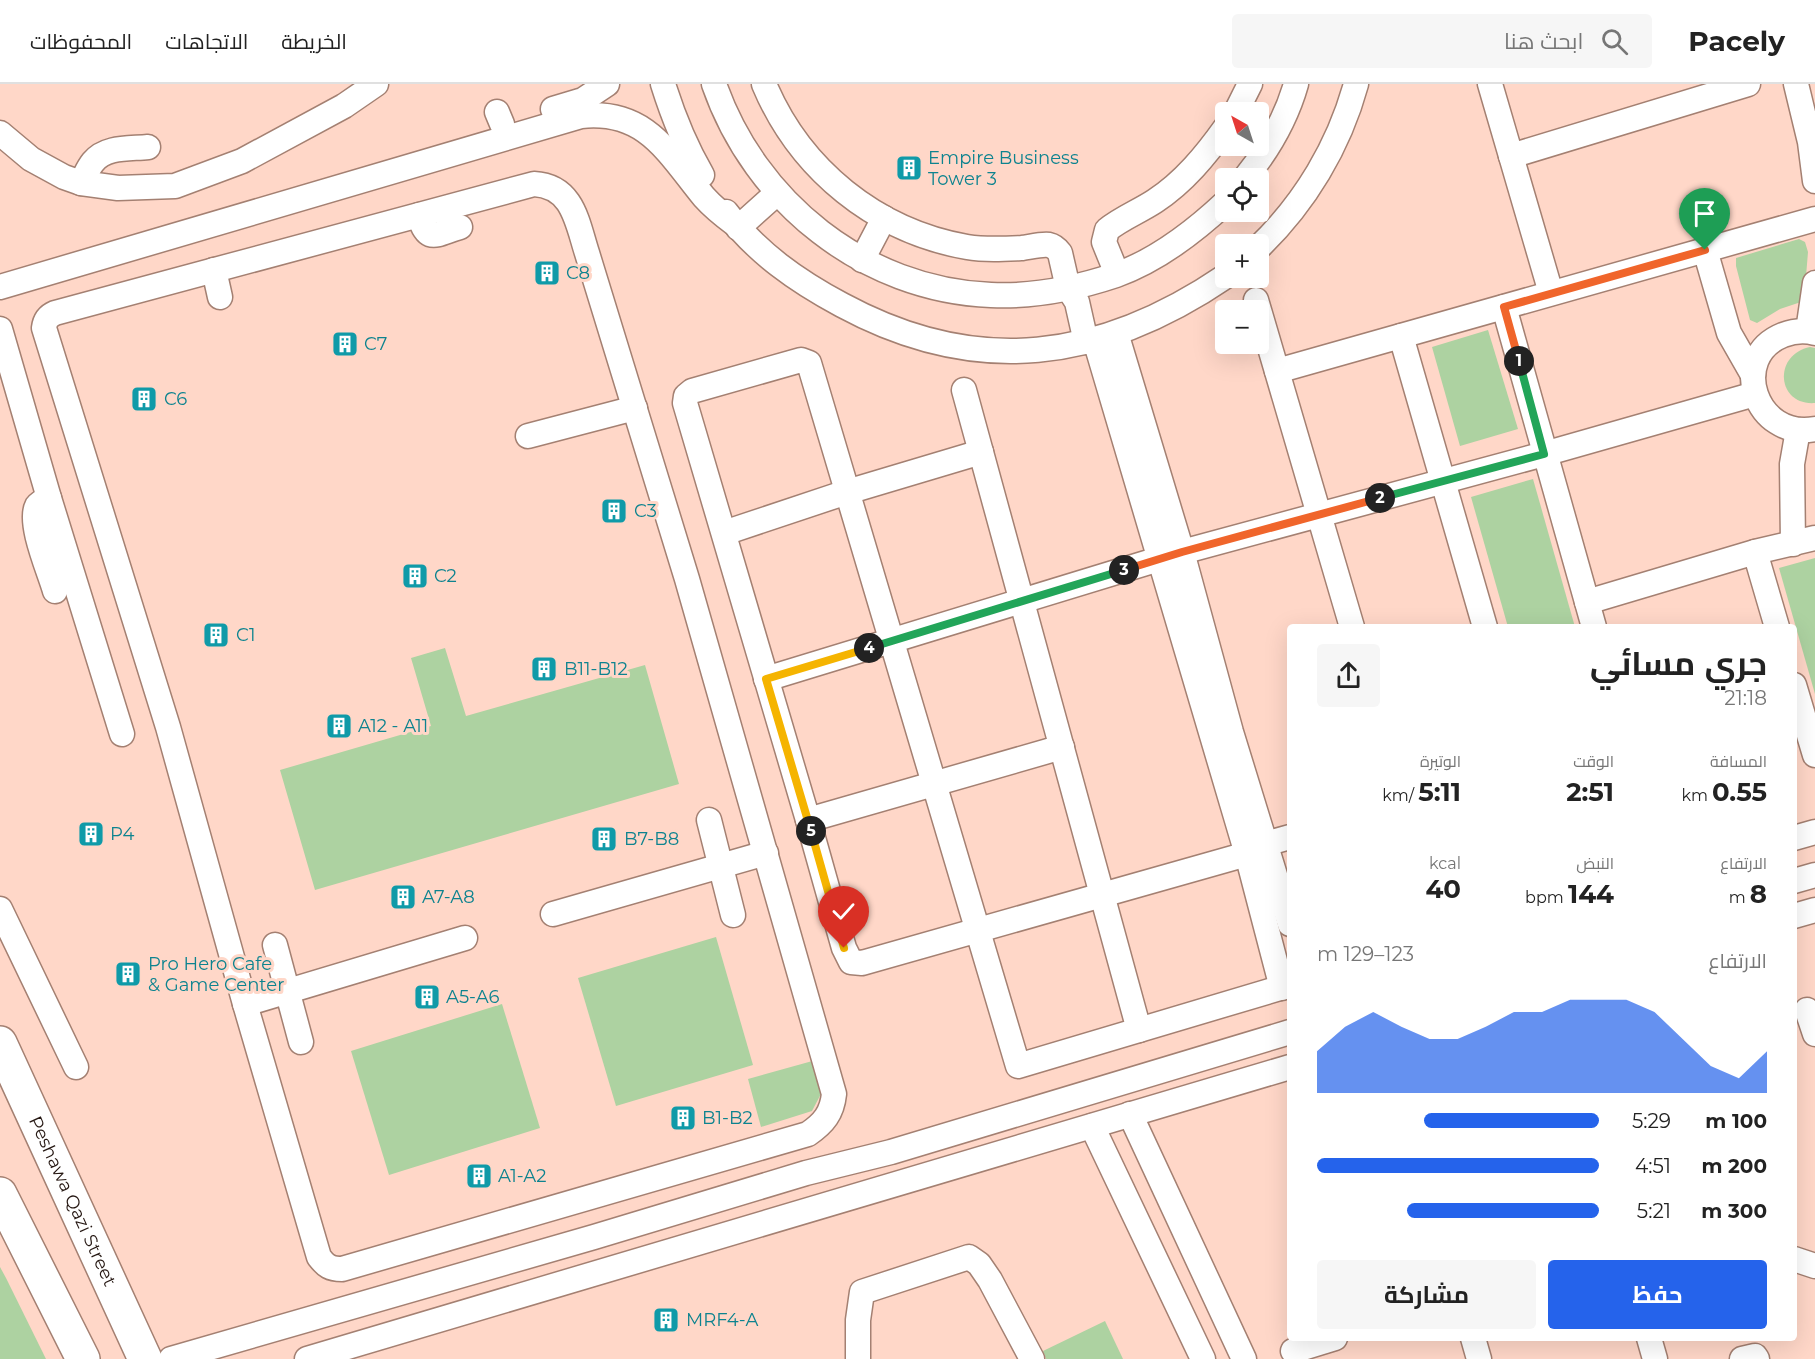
<!DOCTYPE html>
<html lang="ar">
<head>
<meta charset="utf-8">
<style>
	body { margin:0; font-family:Montserrat,Cairo,sans-serif; background:#f6f6f6; color:#222; direction:rtl; height:100vh; display:flex; flex-direction:column; font-size:22px; white-space:nowrap }
	* { box-sizing:border-box; margin:0 }
	p { font-size:20px; color:#767676 }
	.icon { flex:none; width:33px; height:33px; fill:none; stroke:currentColor; stroke-width:2; stroke-linecap:round; stroke-linejoin:round }
	.map { position:relative; flex:1; overflow:hidden; direction:ltr }
	.details { position:absolute; left:1287px; top:540px; width:510px; height:717px; display:flex; flex-direction:column; background:#fff; border-radius:6px; box-shadow:0 6px 24px #0002; direction:rtl }
	.details>* { flex:none }
	.needle { width:39px; rotate:321deg }
	.controls { position:absolute; left:1215px; top:18px; display:grid; gap:12px }
	.controls a { display:grid; place-items:center; width:54px; height:54px; border-radius:6px; background:#fff; box-shadow:0 6px 24px #0002; font-size:30px }
	.pin { position:absolute; display:grid; place-items:center; width:51px; height:51px; color:#fff; margin:-62px -26px; border-radius:50% 50% 50% 0; rotate:-45deg; box-shadow:0 0 6px #0007 }
	.pin .icon { rotate:45deg }
	.km { position:absolute; width:30px; height:30px; margin:-15px; border-radius:50%; background:#222; color:#fff; font-size:16px; line-height:30px; text-align:center }
	.round { display:grid; place-items:center; flex:none; width:63px; height:63px; border-radius:6px; background:#f6f6f6 }
	.overview { display:flex; align-items:center; justify-content:space-between; height:102px; padding:0 30px }
	h1 { font-size:33px; font-weight:700; line-height:45px }
	.figures { display:grid; grid-template-columns:repeat(3,1fr); gap:9px; height:102px; padding:6px 30px }
	.figures div { display:grid; align-content:center }
	.figures b { font-size:26px; font-weight:700 }
	.figures small { font-size:16px; font-weight:400 }
	.figures p { font-size:16px }
	.chart { height:168px; padding:12px 30px }
	.chart p { display:flex; justify-content:space-between }
	.chart svg { width:100%; height:108px; margin-top:6px; fill:#2563eb; opacity:.7 }
	.cta { display:flex; gap:12px; margin-top:auto; padding:12px 30px }
	.cta a { flex:1; height:69px; border-radius:6px; background:#2563eb; color:#fff; font-size:24px; font-weight:700; line-height:69px; text-align:center }
	.cta a+a { background:#f6f6f6; color:#222 }
	ul { padding:0 30px; list-style:none; font-size:20px }
	li { display:grid; grid-template-columns:96px 72px 1fr; align-items:center; height:45px }
	li i { height:15px; border-radius:8px; background:#2563eb }
	header { display:flex; align-items:center; gap:36px; box-sizing:border-box; height:84px; padding:0 30px; background:#fff; border-bottom:2px solid #e0e0e0 }
	header strong { font-size:28px }
	nav { display:flex; gap:33px; margin-inline-start:auto; font-size:21px }
	.search { width:420px; height:54px; background:#f6f6f6; display:flex; align-items:center; gap:15px; box-sizing:border-box; padding:0 21px; border-radius:6px; color:#767676; font-size:22px }
	.map>svg:first-child { display:block }
	.green { fill:#add2a1 }
	.lines { fill:none; stroke-linecap:round; stroke-linejoin:round }
	.minor-casing { stroke:#a48072; stroke-width:27 }
	.highway-casing { stroke:#a48072; stroke-width:36 }
	.minor { stroke:#fff; stroke-width:24 }
	.highway { stroke:#fff; stroke-width:33 }
	.split-1-casing { stroke:#fff; stroke-width:12 }
	.split-2-casing { stroke:#fff; stroke-width:12 }
	.split-3-casing { stroke:#fff; stroke-width:12 }
	.split-4-casing { stroke:#fff; stroke-width:12 }
	.split-5-casing { stroke:#fff; stroke-width:12 }
	.split-6-casing { stroke:#fff; stroke-width:12 }
	.split-1 { stroke:#f0652b; stroke-width:8 }
	.split-2 { stroke:#22a559; stroke-width:8 }
	.split-3 { stroke:#f0652b; stroke-width:8 }
	.split-4 { stroke:#22a559; stroke-width:8 }
	.split-5 { stroke:#f5b400; stroke-width:8 }
	.split-6 { stroke:#f5b400; stroke-width:8 }
	.labels { text-anchor:middle; stroke-width:6; stroke-linejoin:round; paint-order:stroke }
	.culture-label { font-size:18px; fill:#0d838f; stroke:#ffd7c8; text-anchor:start }
	.street-label { font-size:18px; fill:#251712; stroke:#ffd7c8 }
</style>
</head>
<body>
<header>
<strong>Pacely</strong>
<div class="search"><svg class="icon" aria-label="search" viewBox="0 0 24 24"><circle cx="10" cy="10" r="6"/><path d="M15 15l6 6"/></svg>ابحث هنا</div>
<nav><a>الخريطة</a><a>الاتجاهات</a><a>المحفوظات</a></nav>
</header>
<div class="map">
<svg width="1815" height="1275" viewBox="0 0 1815 1275">
	<rect width="100%" height="100%" fill="#ffd7c8"/>
	<g class="green">
		<polygon points="1799,155 1805,158 1808,168 1804,217 1780,225 1757,239 1750,236 1736,182 1736,174"/>
		<polygon points="1488,246 1518,345 1460,362 1432,263"/>
		<path d="M1810,263l5,1v55c-38,3 -43,-48 -5,-56z"/>
		<polygon points="1533,395 1575,543 1508,543 1471,413"/>
		<polygon points="1815,474 1815,610 1779,484"/>
		<polygon points="445,564 466,632 645,581 679,700 315,806 280,686 431,642 411,574"/>
		<polygon points="716,853 753,981 616,1022 578,894"/>
		<polygon points="502,920 540,1044 389,1091 351,967"/>
		<polygon points="816,976 822,1008 812,1027 761,1043 748,995"/>
		<polygon points="0,1183 6,1194 46,1275 0,1275"/>
		<polygon points="1105,1237 1123,1275 1046,1275 1043,1267"/>
	</g>
	<g class="lines">
		<defs>
			<g id="minor">
				<path d="M663,0c10,32 22,62 39,91"/>
				<path d="M714,0c41,118 150,206 277,211 41,2 86,-7 125,-20 42,-15 78,-43 110,-73"/>
				<path d="M764,0c36,86 112,147 203,163 18,3 36,2 55,1 8,-1 19,-4 27,-3 5,1 8,4 11,8l8,35 9,14 9,40"/>
				<polyline points="1490,0 1551,209"/>
				<polyline points="1796,0 1810,58 1815,97"/>
				<polyline points="553,25 583,16 607,0"/>
				<polyline points="497,28 502,40"/>
				<polyline points="1236,28 1250,0"/>
				<polyline points="0,49 31,75 64,93 81,99 118,104 175,102 242,77 344,22 376,0"/>
				<polyline points="1511,72 1748,0"/>
				<path d="M1245,94c23,-28 41,-59 51,-94"/>
				<path d="M81,99c4,-7 7,-15 12,-21 13,-16 37,-13 55,-15"/>
				<path d="M534,100c39,2 43,38 53,69l100,326 147,515c-2,19 -10,29 -26,40l-466,135c-12,0 -16,-3 -23,-12l-74,-253 -77,-277 -124,-399c1,-8 4,-12 11,-15z"/>
				<path d="M726,128c31,41 71,69 116,93 135,73 259,56 384,-29"/>
				<path d="M419,131c8,30 17,19 41,12"/>
				<polyline points="738,144 777,109"/>
				<path d="M1258,164c47,-45 81,-102 98,-164"/>
				<polyline points="1705,166 1729,249 1753,291"/>
				<polyline points="862,176 884,134"/>
				<polyline points="214,186 220,213"/>
				<path d="M1117,190l-13,-32 3,-12c13,-11 33,-19 48,-29 29,-19 51,-46 71,-74"/>
				<path d="M0,203l581,-171c65,-7 87,37 123,81 9,10 20,19 31,27"/>
				<polyline points="1256,216 1352,543"/>
				<polyline points="1504,223 1594,543"/>
				<polyline points="0,245 49,414 122,650"/>
				<polyline points="1808,247 1815,199"/>
				<polyline points="1116,249 1182,468 1231,648 1290,840"/>
				<path d="M1815,249c-11,-3 -21,-2 -32,2 -55,22 -28,105 32,94"/>
				<polyline points="1401,252 1485,543"/>
				<polyline points="1095,256 1247,770 1282,904"/>
				<polyline points="1277,287 1815,135"/>
				<polyline points="964,306 1139,946"/>
				<polyline points="528,352 635,324"/>
				<path d="M49,414c-4,2 -9,4 -12,8 -9,17 13,67 18,85"/>
				<polyline points="724,449 847,408 981,368"/>
				<polyline points="1793,460 1792,380 1798,346"/>
				<polyline points="1755,468 1777,543"/>
				<polyline points="1587,518 1755,468 1815,454"/>
				<polyline points="766,595 1182,468 1544,370 1755,310"/>
				<polyline points="1794,601 1815,671"/>
				<polyline points="709,736 733,831"/>
				<polyline points="808,736 1062,663"/>
				<polyline points="1794,754 1815,748"/>
				<polyline points="1265,760 1290,753"/>
				<polyline points="1247,770 862,879 851,878 844,864 808,736 685,319 686,312 692,307 801,276 809,279 1018,982 1290,901"/>
				<polyline points="1794,797 1815,791"/>
				<polyline points="0,825 76,983"/>
				<polyline points="553,830 766,769"/>
				<polyline points="1794,832 1815,826"/>
				<polyline points="275,861 301,958"/>
				<polyline points="245,920 465,854"/>
				<polyline points="1807,926 1815,950"/>
				<polyline points="1130,1030 1244,1275"/>
				<polyline points="1092,1042 1203,1275"/>
				<polyline points="1794,1175 1815,1182"/>
				<polyline points="1473,1254 1479,1275"/>
				<polyline points="1649,1254 1655,1275"/>
				<polyline points="1293,1267 1335,1254"/>
				<polyline points="171,1275 594,1153 806,1089 891,1068 1290,948"/>
				<polyline points="307,1275 1290,983"/>
				<polyline points="858,1275 858,1236 862,1208 969,1173 979,1180 990,1196 1032,1275"/>
				<polyline points="1742,1275 1755,1272 1757,1275"/>
			</g>
			<g id="highway">
				<path id="s1" d="M0,959l145,316"/>
				<polyline points="0,1110 83,1275"/>
			</g>
		</defs>
		<use href="#minor" class="minor-casing"/>
		<use href="#highway" class="highway-casing"/>
		<use href="#minor" class="minor"/>
		<use href="#highway" class="highway"/>
	</g>
	<g class="lines">
		<defs>
			<polyline id="split-1" points="1519,277 1504,223 1705,166"/>
			<polyline id="split-2" points="1380,414 1544,370 1519,277"/>
			<polyline id="split-3" points="1124,486 1182,468 1380,414"/>
			<polyline id="split-4" points="869,564 1124,486"/>
			<polyline id="split-5" points="811,747 766,595 869,564"/>
			<polyline id="split-6" points="811,747 844,864"/>
		</defs>
		<use href="#split-1" class="split-1-casing"/>
		<use href="#split-2" class="split-2-casing"/>
		<use href="#split-3" class="split-3-casing"/>
		<use href="#split-4" class="split-4-casing"/>
		<use href="#split-5" class="split-5-casing"/>
		<use href="#split-6" class="split-6-casing"/>
		<use href="#split-1" class="split-1"/>
		<use href="#split-2" class="split-2"/>
		<use href="#split-3" class="split-3"/>
		<use href="#split-4" class="split-4"/>
		<use href="#split-5" class="split-5"/>
		<use href="#split-6" class="split-6"/>
	</g>
	<defs>
		<symbol id="building-square" viewBox="-11 -11 22 22"><rect x="-9" y="-9" width="18" height="18" rx="4" fill="#0f9aa8" stroke="#ffd7c8"/><path d="M-4-6H4V6H1V3H-1V6H-4ZM-2.5-4.3h1.7v1.8h-1.7ZM.8-4.3h1.7v1.8H.8ZM-2.5-1h1.7V.8h-1.7ZM.8-1h1.7V.8H.8Z" fill="#fff"/></symbol>
	</defs>
	<g fill-rule="evenodd">
		<use href="#building-square" x="894" y="69" width="30" height="30"/>
		<use href="#building-square" x="532" y="174" width="30" height="30"/>
		<use href="#building-square" x="330" y="245" width="30" height="30"/>
		<use href="#building-square" x="129" y="300" width="30" height="30"/>
		<use href="#building-square" x="599" y="412" width="30" height="30"/>
		<use href="#building-square" x="400" y="477" width="30" height="30"/>
		<use href="#building-square" x="201" y="536" width="30" height="30"/>
		<use href="#building-square" x="529" y="570" width="30" height="30"/>
		<use href="#building-square" x="324" y="627" width="30" height="30"/>
		<use href="#building-square" x="76" y="735" width="30" height="30"/>
		<use href="#building-square" x="589" y="740" width="30" height="30"/>
		<use href="#building-square" x="388" y="798" width="30" height="30"/>
		<use href="#building-square" x="113" y="875" width="30" height="30"/>
		<use href="#building-square" x="412" y="898" width="30" height="30"/>
		<use href="#building-square" x="668" y="1019" width="30" height="30"/>
		<use href="#building-square" x="464" y="1077" width="30" height="30"/>
		<use href="#building-square" x="651" y="1221" width="30" height="30"/>
	</g>
	<g class="labels">
		<g class="culture-label">
			<text x="928" y="80">Empire Business<tspan x="928" dy="21">Tower 3</tspan></text>
			<text x="566" y="195">C8</text>
			<text x="364" y="266">C7</text>
			<text x="164" y="321">C6</text>
			<text x="634" y="433">C3</text>
			<text x="434" y="498">C2</text>
			<text x="236" y="557">C1</text>
			<text x="564" y="591">B11-B12</text>
			<text x="358" y="648">A12 - A11</text>
			<text x="110" y="756">P4</text>
			<text x="624" y="761">B7-B8</text>
			<text x="422" y="819">A7-A8</text>
			<text x="148" y="886">Pro Hero Cafe<tspan x="148" dy="21">&amp; Game Center</tspan></text>
			<text x="446" y="919">A5-A6</text>
			<text x="702" y="1040">B1-B2</text>
			<text x="498" y="1098">A1-A2</text>
			<text x="686" y="1242">MRF4-A</text>
		</g>
		<g class="street-label">
			<text dy="6" stroke="none"><textPath href="#s1" startOffset="174">Peshawa Qazi Street</textPath></text>
		</g>
	</g>
</svg>
<div class="controls">
<a><svg class="needle" viewBox="-14 -14 28 28"><path d="M0-13l5 13h-10z" fill="#e53935"/><path d="M0 13l5-13h-10z" fill="#767676"/></svg></a>
<a><svg class="icon" aria-label="locate" viewBox="0 0 24 24"><circle cx="12" cy="12" r="6"/><path d="M12 2v4M12 18v4M2 12h4M18 12h4"/></svg></a>
<a>+</a>
<a>−</a>
</div>
<div class="pin" style="left:1705px;top:166px;background:#1e9e55"><svg class="icon" aria-label="arrive" viewBox="0 0 24 24"><path d="M6 21V4h12l-3 4 3 4H6"/></svg></div>
<div class="pin" style="left:844px;top:864px;background:#d93025"><svg class="icon" aria-label="check" viewBox="0 0 24 24"><path d="M5 12l5 5 9-10"/></svg></div>
<b class="km" style="left:1519px;top:277px">1</b>
<b class="km" style="left:1380px;top:414px">2</b>
<b class="km" style="left:1124px;top:486px">3</b>
<b class="km" style="left:869px;top:564px">4</b>
<b class="km" style="left:811px;top:747px">5</b>
<section class="details">
<div class="overview"><div><h1>جري مسائي</h1><p>21:18</p></div><a class="round"><svg class="icon" aria-label="share" viewBox="0 0 24 24"><path d="M12 15V3M7 8l5-5 5 5M5 13v7h14v-7"/></svg></a></div>
<div class="figures">
<div><p>المسافة</p><b>0.55<small> km</small></b></div>
<div><p>الوقت</p><b>2:51</b></div>
<div><p>الوتيرة</p><b>5:11<small> /km</small></b></div>
</div>
<div class="figures">
<div><p>الارتفاع</p><b>8<small> m</small></b></div>
<div><p>النبض</p><b>144<small> bpm</small></b></div>
<div><p>kcal</p><b>40</b></div>
</div>
<div class="chart"><p><span>الارتفاع</span>123–129 m</p>
<svg viewBox="0 0 160 44" preserveAspectRatio="none"><path d="M0 44V27L10 17L20 11L30 17L40 22L50 22L60 17L70 11L80 11L90 6L100 6L110 6L120 11L130 22L140 33L150 38L160 27V44z"/></svg>
</div>
<ul>
<li><b>100 m</b>5:29<i style="width:62%"></i></li>
<li><b>200 m</b>4:51<i style="width:100%"></i></li>
<li><b>300 m</b>5:21<i style="width:68%"></i></li>
</ul>
<div class="cta"><a>حفظ</a><a>مشاركة</a></div>
</section>
</div>
</body>
</html>
